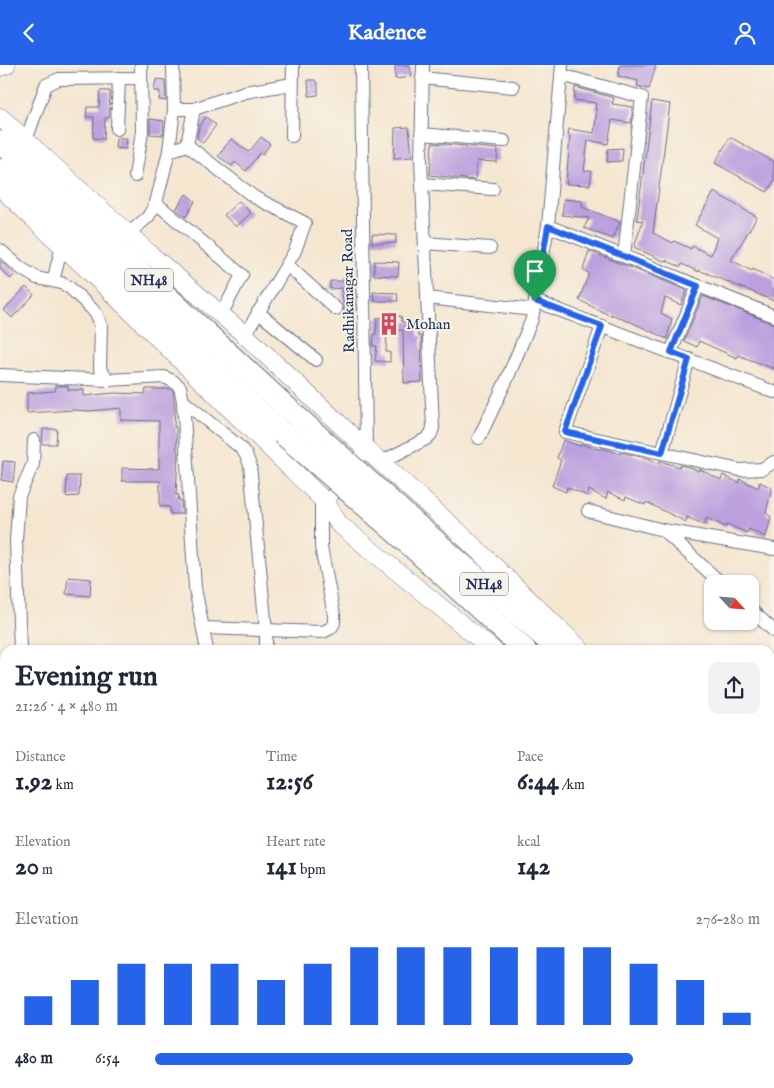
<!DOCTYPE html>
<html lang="en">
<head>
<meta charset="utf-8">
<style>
	body { margin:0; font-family:"IM FELL English",serif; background:#f2f2f3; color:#1f2937; height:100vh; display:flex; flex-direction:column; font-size:19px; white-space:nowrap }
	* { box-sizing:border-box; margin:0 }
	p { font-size:16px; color:#747a83 }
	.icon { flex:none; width:28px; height:28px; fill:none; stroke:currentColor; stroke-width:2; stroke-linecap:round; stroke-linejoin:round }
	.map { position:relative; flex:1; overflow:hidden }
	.sheet { position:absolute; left:0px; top:580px; width:775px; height:444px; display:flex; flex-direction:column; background:#fff; border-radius:15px 15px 0 0; box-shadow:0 1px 4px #0004 }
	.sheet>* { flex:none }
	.needle { width:32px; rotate:116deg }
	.buttons { position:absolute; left:704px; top:510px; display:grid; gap:10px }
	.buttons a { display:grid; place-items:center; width:55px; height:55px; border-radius:10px; background:#fff; box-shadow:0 1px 4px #0004; font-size:25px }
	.pin { position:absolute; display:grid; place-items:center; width:42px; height:42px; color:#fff; margin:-51px -21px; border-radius:50% 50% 50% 0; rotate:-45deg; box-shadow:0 0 5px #0007 }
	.pin .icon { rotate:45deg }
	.round { display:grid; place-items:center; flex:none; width:52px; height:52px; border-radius:10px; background:#f2f2f3 }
	.overview { display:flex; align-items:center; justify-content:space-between; height:85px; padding:0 15px }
	h1 { font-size:28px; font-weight:700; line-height:38px }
	.stats { display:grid; grid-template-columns:repeat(3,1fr); gap:8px; height:85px; padding:5px 15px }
	.stats div { display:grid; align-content:center }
	.stats b { font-size:25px; font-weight:700 }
	.stats small { font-size:14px; font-weight:400 }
	.stats p { font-size:14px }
	.chart { height:140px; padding:10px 15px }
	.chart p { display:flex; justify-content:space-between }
	.chart svg { width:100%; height:90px; margin-top:5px; stroke:#2563eb; stroke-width:6 }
	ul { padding:0 15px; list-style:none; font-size:16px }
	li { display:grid; grid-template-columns:80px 60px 1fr; align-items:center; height:38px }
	li i { height:12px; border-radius:6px; background:#2563eb }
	header { display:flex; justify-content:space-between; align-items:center; height:65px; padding:0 15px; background:#2563eb; color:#fff; font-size:22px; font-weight:700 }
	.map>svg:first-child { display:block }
	.building { fill:#bca0de }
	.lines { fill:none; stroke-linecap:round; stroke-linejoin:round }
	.street-casing { stroke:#676f86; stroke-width:14 }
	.secondary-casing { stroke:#676f86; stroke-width:19 }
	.primary-casing { stroke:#676f86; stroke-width:21 }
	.highway-casing { stroke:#676f86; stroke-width:24 }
	.street { stroke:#fff; stroke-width:12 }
	.secondary { stroke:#fff; stroke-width:18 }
	.primary { stroke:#fff; stroke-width:19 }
	.highway { stroke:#fff; stroke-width:22 }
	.highway-bridge-casing { stroke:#676f86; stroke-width:24; stroke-linecap:butt }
	.highway-bridge { stroke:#fff; stroke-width:22 }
	.route-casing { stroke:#fff; stroke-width:10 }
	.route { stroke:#2563eb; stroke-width:6 }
	.labels { text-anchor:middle; stroke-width:4; stroke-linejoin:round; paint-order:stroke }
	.shield { fill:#f7f3e8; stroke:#5d6a87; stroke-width:1 }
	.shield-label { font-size:14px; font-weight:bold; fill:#1b2f5e }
	.street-label { font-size:15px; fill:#1b2f5e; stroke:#f7f3e8 }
	.poi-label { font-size:15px; fill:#1b2f5e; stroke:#f7f3e8; text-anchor:start }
</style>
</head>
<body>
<header><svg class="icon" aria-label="back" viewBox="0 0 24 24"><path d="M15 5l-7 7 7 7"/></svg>Kadence<svg class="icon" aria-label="person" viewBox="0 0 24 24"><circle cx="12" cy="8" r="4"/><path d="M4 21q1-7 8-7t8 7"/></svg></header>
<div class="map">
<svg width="774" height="1023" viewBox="0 0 774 1023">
	<rect width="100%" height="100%" fill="#f7f3e8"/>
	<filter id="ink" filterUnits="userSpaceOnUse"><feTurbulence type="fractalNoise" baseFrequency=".02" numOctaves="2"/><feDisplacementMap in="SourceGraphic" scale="10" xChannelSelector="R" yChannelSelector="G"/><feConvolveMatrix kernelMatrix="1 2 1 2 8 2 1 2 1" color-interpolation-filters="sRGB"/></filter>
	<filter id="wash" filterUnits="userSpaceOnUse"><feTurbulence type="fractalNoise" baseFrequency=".0096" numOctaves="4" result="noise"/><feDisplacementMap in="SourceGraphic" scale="20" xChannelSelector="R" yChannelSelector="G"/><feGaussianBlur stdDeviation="1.12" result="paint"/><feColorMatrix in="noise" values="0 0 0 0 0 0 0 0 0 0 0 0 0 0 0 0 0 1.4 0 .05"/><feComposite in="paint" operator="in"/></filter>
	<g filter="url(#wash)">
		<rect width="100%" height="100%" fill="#f5e6d0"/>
		<g id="blocks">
			<g class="building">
				<polygon points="395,0 409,0 411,12 395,14"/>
				<polygon points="620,0 656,0 649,24 637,21 638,16 618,11"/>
				<polygon points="156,14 165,15 166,36 159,35 160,26 154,26"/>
				<polygon points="308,15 315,15 318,20 318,30 309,31"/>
				<polygon points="575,22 614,33 612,39 633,42 631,58 612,55 608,79 588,75 584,106 592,106 590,120 566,119 570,71 568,70 569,64 594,68 597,45 595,45 596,38 574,35"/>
				<polygon points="100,26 110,26 109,53 105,53 104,74 93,73 94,52 86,52 87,42 99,42"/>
				<polygon points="652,36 670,39 653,168 673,178 674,176 691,184 692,181 711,190 717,173 695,160 714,127 757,152 731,195 752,206 753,204 774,215 774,236 699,205 699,207 682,199 681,202 665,195 664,196 634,182 643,156 637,155"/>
				<polygon points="206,52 216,60 203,78 197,73 199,62"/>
				<polygon points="150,54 164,56 163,70 150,69"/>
				<polygon points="409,62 412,92 394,93 395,63"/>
				<polygon points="261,72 270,79 262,90 260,88 246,106 235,97 232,101 218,91 231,74 249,87"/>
				<polygon points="730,72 774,97 774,116 767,127 715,98"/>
				<polygon points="116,73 127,73 126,84 115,83"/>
				<polygon points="432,78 498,84 497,97 477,96 475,115 430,110"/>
				<polygon points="623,83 622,96 607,97 608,84"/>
				<polygon points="186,129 195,136 186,152 176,144"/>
				<polygon points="564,134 582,136 582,142 620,157 613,174 584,163 589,153 562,150"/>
				<polygon points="239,136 251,148 236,162 224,150"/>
				<polygon points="372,169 396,170 396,178 372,178"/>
				<polygon points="589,186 687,225 681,240 665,233 661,248 672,254 667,274 629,256 629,257 611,249 611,251 579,235 589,208 583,205"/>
				<polygon points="0,196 15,209 11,214 0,204"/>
				<polygon points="374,196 399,197 398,211 374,210"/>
				<polygon points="353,209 353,216 356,216 356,222 353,222 353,225 356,225 356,246 344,245 342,223 330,224 330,216 345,216 345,210"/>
				<polygon points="26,222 34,230 12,253 4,245"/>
				<polygon points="373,227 397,228 398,236 374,236"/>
				<polygon points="703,231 774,259 774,304 738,290 737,293 699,276 697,282 684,276"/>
				<polygon points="401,251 402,257 418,257 418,271 421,271 422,317 404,318 403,265 387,266 386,287 390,287 390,297 375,296 377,281 373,281 374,269 376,269 377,253"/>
				<polygon points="56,321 68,321 68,325 84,325 84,331 114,328 145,329 146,324 170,324 173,326 175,344 174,362 176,362 177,387 178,387 176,430 179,430 178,435 181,435 182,449 170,449 170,442 160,441 160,416 122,416 122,403 159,404 159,356 121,355 121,343 89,346 74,345 27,348 27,328 55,326"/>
				<polygon points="43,364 57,364 56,379 42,379"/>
				<polygon points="563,375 580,381 581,379 601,385 601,383 612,386 620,389 620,387 650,394 659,399 660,396 680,402 680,400 692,403 698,406 699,404 721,415 723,410 739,418 740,414 758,423 760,417 772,423 766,448 771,452 766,472 749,464 747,468 727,459 726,462 706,453 705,460 687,452 686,457 646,437 645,440 626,432 625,435 608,427 606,434 589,425 587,431 567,422 566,427 552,421 561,395 557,393"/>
				<polygon points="3,396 15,397 13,417 1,415"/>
				<polygon points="67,411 80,411 79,431 66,432"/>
				<polygon points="68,512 91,514 90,531 66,529"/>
			</g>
		</g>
	</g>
	<g filter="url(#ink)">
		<use href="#blocks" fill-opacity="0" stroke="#676f86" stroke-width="1"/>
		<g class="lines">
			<defs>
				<g id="street">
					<polyline points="561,10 642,32 624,191"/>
					<polyline points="422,13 513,22"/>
					<polyline points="174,44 194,44 245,27 292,19"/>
					<polyline points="117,64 119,13"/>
					<polyline points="421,69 504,76"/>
					<polyline points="292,71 293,0"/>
					<polyline points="26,75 46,20 59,14 141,13"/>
					<polyline points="187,80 194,44"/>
					<polyline points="169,86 187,80 254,132 305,158 295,186 245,270"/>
					<polyline points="135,111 142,67 141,0"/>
					<polyline points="422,119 493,124"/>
					<polyline points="156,138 242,210 221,250"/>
					<polyline points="548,161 774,251"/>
					<polyline points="128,169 148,152 156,138 169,86 174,44 173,0"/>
					<polyline points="425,178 490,183"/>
					<polyline points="0,185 22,204 37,213 61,218 69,222 91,243 97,250 101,261 100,304 108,315"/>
					<polyline points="287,200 336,244"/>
					<polyline points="53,216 62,181"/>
					<polyline points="427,233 533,245"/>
					<polyline points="535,236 774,327"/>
					<polyline points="258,247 316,295"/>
					<polyline points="602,261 565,367 740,405 762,404 774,397"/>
					<polyline points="671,287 698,221"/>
					<polyline points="0,310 108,315 164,312 173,316 180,322 183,336 195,523 207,585"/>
					<polyline points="183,336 241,383 246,390 250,400 266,565 266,585"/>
					<polyline points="479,373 507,314 532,254 548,161 562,0"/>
					<polyline points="662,388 689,294"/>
					<polyline points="381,397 426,374 431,369 433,363 421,95 423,0"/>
					<polyline points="326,438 366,384 361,0"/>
					<polyline points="588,446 663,465"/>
					<polyline points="722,519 663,465 774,484"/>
					<polyline points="750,544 774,566"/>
					<polyline points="203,563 323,567 331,563 334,558 334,550 321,482 321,433"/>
					<polyline points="20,585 16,476 19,431 33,399 34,375"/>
					<polyline points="770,711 774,714"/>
					<polyline points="0,802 5,768"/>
					<polyline points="0,811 5,812"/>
					<polyline points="0,871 5,872"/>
					<polyline points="0,909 5,909"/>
					<polyline points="770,1018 774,1023"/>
					<polyline points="736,1023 739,1019"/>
				</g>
				<g id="secondary">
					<polyline points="0,2 6,0"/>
					<polyline points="0,52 151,190 245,270 366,384 463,471 581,585"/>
					<polyline points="0,122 107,223 321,433 326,438 339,459 493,585"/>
					<polyline points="770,767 774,771"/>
					<polyline points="0,1006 5,1006"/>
				</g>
				<polyline id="primary" points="249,1023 255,1019"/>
				<g id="highway">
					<polyline points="0,77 298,353"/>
					<polyline points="0,105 282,368"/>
					<polyline points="409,453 559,585"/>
					<polyline points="399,470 525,585"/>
					<polyline points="770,788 774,791"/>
					<polyline points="770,813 774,817"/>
					<polyline points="770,834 774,837"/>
				</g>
			</defs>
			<use href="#street" class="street-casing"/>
			<use href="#secondary" class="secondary-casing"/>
			<use href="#primary" class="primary-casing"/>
			<use href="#highway" class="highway-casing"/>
			<use href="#street" class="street"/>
			<use href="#secondary" class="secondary"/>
			<use href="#primary" class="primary"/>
			<use href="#highway" class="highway"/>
			<defs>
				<g id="highway-bridge">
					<polyline points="298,353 409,453"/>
					<polyline points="282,368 399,470"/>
				</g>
			</defs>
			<use href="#highway-bridge" class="highway-bridge-casing"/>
			<use href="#highway-bridge" class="highway-bridge"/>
		</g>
	</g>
	<g class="lines" filter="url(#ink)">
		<defs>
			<polygon id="route" points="548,161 698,221 671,287 689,294 662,388 565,367 602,261 535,236"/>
		</defs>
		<use href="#route" class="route-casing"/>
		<use href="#route" class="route"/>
	</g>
	<defs>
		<symbol id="building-bare" viewBox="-9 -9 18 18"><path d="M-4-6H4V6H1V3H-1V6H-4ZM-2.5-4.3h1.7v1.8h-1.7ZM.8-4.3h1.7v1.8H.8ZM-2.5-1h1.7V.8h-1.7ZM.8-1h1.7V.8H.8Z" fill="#d1495b" stroke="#f7f3e8" stroke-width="2.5" paint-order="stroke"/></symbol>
	</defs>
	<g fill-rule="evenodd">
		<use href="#building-bare" x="373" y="243" width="32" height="32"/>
	</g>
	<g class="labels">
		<g class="shield">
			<rect x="125" y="203.5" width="48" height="23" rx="4"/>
			<rect x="460" y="507.5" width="48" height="23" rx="4"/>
		</g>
		<g class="shield-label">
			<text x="149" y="220">NH48</text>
			<text x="484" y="524">NH48</text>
		</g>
		<g class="street-label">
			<text transform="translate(348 226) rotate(-91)" y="5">Radhikanagar Road</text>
		</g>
		<g class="poi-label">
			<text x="406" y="264">Mohan</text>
		</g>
	</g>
</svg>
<div class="buttons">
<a><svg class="needle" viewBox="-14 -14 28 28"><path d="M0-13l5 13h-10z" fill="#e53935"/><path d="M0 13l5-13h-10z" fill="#747a83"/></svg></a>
</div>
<div class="pin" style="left:535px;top:236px;background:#1e9e55"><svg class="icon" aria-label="arrive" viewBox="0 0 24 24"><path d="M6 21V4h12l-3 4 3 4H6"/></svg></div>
<section class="sheet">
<div class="overview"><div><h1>Evening run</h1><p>21:26 · 4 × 480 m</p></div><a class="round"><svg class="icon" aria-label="share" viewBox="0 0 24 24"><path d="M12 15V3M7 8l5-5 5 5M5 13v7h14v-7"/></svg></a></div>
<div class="stats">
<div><p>Distance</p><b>1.92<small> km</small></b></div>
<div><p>Time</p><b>12:56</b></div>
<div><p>Pace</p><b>6:44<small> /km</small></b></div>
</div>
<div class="stats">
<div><p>Elevation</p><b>20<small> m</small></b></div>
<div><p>Heart rate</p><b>141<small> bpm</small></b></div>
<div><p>kcal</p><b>142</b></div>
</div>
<div class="chart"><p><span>Elevation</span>276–280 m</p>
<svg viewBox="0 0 160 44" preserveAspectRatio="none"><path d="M5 44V30M15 44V22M25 44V14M35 44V14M45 44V14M55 44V22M65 44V14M75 44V6M85 44V6M95 44V6M105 44V6M115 44V6M125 44V6M135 44V14M145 44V22M155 44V38"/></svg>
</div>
<ul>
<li><b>480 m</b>6:54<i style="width:79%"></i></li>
</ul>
</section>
</div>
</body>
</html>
